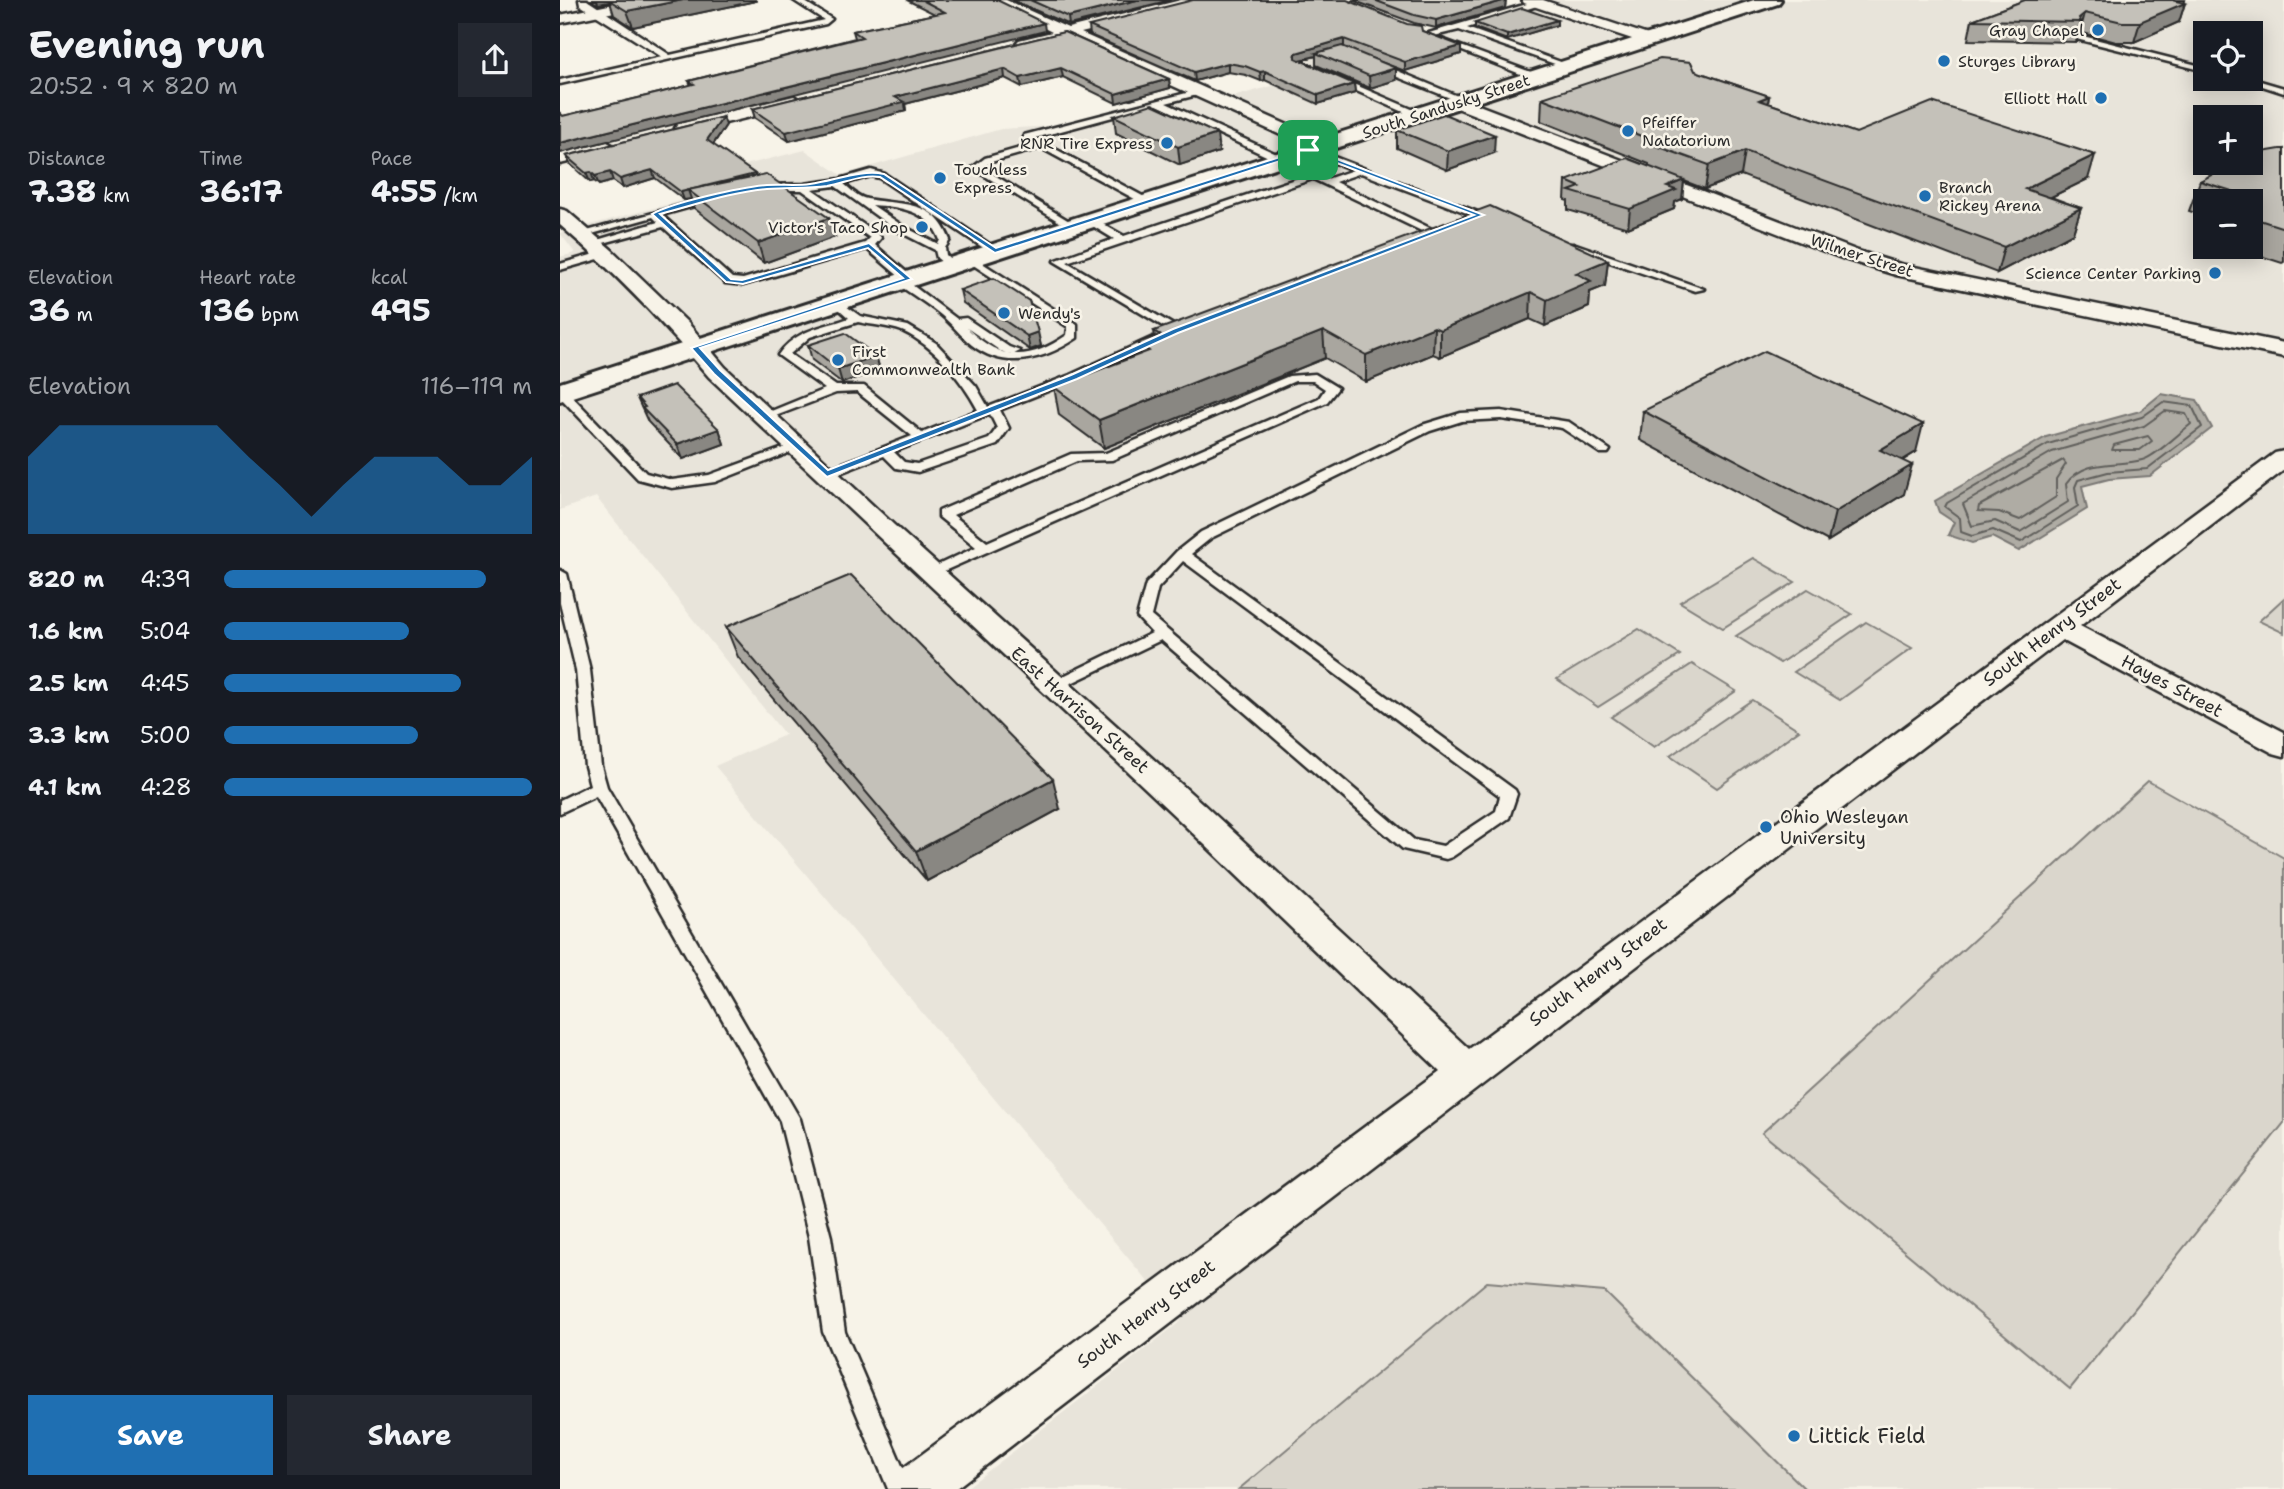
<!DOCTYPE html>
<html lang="en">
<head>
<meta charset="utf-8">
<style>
	body { margin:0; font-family:"Shantell Sans",sans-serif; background:#242831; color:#f1f3f6; height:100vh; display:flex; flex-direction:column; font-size:26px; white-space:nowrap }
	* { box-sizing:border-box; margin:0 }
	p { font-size:23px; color:#9ea1a6 }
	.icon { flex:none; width:38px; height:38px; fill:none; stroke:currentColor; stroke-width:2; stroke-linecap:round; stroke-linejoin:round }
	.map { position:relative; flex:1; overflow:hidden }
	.side { display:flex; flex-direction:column; background:#171b24; width:560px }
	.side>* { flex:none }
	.fabs { position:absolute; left:1633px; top:21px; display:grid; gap:14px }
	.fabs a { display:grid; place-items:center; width:70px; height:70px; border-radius:0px; background:#171b24; box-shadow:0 4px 18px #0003; font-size:35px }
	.pin { position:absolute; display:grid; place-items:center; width:60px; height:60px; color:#fff; margin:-30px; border-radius:14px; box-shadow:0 4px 10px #0006 }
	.round { display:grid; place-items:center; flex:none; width:74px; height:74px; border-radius:0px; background:#242831 }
	.overview { display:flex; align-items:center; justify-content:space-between; height:119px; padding:0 28px }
	h1 { font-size:38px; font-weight:700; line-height:52px }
	.metrics { display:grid; grid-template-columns:repeat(3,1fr); gap:10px; height:119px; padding:7px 28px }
	.metrics div { display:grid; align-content:center }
	.metrics b { font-size:30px; font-weight:700 }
	.metrics small { font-size:19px; font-weight:400 }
	.metrics p { font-size:19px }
	.chart { height:196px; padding:14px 28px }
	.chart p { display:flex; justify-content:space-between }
	.chart svg { width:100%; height:126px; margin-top:7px; fill:#1f6fb2; opacity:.7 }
	.cta { display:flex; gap:14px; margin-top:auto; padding:14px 28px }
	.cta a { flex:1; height:80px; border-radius:0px; background:#1f6fb2; color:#fff; font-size:28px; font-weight:700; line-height:80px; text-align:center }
	.cta a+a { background:#242831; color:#f1f3f6 }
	ul { padding:0 28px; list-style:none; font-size:23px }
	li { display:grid; grid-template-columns:112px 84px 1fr; align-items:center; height:52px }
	li i { height:18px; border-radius:9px; background:#1f6fb2 }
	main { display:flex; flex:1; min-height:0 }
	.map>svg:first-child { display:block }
	.built { fill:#e8e4da; fill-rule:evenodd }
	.green { fill:#dad6cc; stroke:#82807c; stroke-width:2 }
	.water { fill:#afaca4; stroke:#7a7874; stroke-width:2 }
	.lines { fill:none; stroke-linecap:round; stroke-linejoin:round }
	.shore { stroke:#605f5b; stroke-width:2 }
	.lane-casing { stroke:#2b2b2b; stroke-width:5 }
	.street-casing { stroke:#2b2b2b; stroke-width:5 }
	.secondary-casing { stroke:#2b2b2b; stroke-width:6 }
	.lane { fill:#f7f3e8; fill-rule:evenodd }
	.street { fill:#f7f3e8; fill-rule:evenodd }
	.secondary { fill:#f7f3e8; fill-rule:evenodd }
	.wall { fill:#a9a69f; stroke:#2b2b2b; stroke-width:2 }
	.shaded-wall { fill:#898782; stroke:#2b2b2b; stroke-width:2 }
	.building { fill:#c4c1b9; stroke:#2b2b2b; stroke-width:2 }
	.route { fill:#1f6fb2; stroke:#fff; stroke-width:2; fill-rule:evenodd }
	.poi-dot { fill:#1f6fb2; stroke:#f7f3e8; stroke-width:2.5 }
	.labels { text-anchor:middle; stroke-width:5; stroke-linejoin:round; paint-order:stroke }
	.far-poi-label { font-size:16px; fill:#2b2b2b; stroke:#f7f3e8; text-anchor:start }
	.far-street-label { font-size:16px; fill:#2b2b2b; stroke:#f7f3e8 }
	.street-label { font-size:18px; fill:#2b2b2b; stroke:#f7f3e8 }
	.poi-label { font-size:18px; fill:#2b2b2b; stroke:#f7f3e8; text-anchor:start }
	.near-poi-label { font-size:21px; fill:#2b2b2b; stroke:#f7f3e8; text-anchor:start }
</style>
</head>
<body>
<main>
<section class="side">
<div class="overview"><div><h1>Evening run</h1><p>20:52 · 9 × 820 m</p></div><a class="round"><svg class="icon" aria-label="share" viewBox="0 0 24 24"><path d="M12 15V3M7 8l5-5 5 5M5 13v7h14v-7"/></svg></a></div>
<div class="metrics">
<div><p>Distance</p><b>7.38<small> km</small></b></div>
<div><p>Time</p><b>36:17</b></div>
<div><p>Pace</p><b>4:55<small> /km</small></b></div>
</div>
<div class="metrics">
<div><p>Elevation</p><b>36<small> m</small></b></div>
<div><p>Heart rate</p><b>136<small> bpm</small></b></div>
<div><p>kcal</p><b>495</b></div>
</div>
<div class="chart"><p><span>Elevation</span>116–119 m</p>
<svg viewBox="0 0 160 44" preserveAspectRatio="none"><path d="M0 44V17L10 6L20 6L30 6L40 6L50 6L60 6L70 17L80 27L90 38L100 27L110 17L120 17L130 17L140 27L150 27L160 17V44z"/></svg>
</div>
<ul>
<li><b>820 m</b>4:39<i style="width:85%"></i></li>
<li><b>1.6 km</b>5:04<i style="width:60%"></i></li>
<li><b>2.5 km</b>4:45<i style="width:77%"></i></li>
<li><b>3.3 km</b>5:00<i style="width:63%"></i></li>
<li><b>4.1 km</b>4:28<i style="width:100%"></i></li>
</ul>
<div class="cta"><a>Save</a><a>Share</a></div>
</section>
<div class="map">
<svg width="1724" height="1489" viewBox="0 0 1724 1489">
	<rect width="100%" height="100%" fill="#f7f3e8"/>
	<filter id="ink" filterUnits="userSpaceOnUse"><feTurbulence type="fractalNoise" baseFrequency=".0143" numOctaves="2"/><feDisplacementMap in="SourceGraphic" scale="14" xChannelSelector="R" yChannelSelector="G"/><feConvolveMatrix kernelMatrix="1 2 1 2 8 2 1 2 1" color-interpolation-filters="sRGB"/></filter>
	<g filter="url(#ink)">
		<path class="built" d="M992,0h732v1489h-1319l216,-168 -466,-555 70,-31 -189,-238 -36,13v-253l15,-4 -15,-20 150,-40 -17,-15 112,-28 36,25 160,-46 53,-3 131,-35 26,12 100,-28 -30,-12 130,-38 19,8zM1645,33h45v46h-45zM1645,117h45v46h-45zM1645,201h45v46h-45z"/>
		<g class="green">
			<polygon points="1193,558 1235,582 1163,628 1120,602"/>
			<polygon points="1248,589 1292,614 1220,663 1176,636"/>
			<polygon points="1724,598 1724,633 1699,621"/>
			<polygon points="1306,622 1352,648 1280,700 1234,672"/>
			<polygon points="1079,629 1120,655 1038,707 997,679"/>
			<polygon points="1132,664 1176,691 1094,747 1051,717"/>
			<polygon points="1192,700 1239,730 1157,788 1110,756"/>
			<polygon points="1588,781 1724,858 1724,1123 1510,1389 1202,1133"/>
			<polygon points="927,1282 1045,1292 1245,1489 679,1489"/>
		</g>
		<polygon class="water" points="1601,394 1637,400 1652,428 1590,476 1549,479 1522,486 1527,509 1459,551 1432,537 1412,543 1388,535 1394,522 1379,512 1375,501 1486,437 1580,411"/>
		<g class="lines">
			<g class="shore">
				<polygon points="1603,402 1632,406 1642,427 1587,469 1548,472 1518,480 1515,487 1518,506 1461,542 1433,530 1412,536 1401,532 1400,518 1385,507 1387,503 1488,444 1582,417"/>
				<path d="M1605,411l21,3 5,10c-12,9 -36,33 -49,36 -27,7 -57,-2 -76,24l2,18 -48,30 -25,-11 -23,5 -9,-22 89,-52 92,-26z"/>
				<polygon points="1588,436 1592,441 1580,450 1552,450 1554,445"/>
				<polygon points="1503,460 1506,464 1496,479 1496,497 1460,520 1439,512 1418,511 1419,506"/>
			</g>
			<defs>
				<g id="lane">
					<polygon points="19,0 27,0 110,55 264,20 233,0 242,0 272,19 266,24 0,84 0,80 102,57 20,5"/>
					<polygon points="977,1 980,5 907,28 1009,65 1009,69 899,30 874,36 979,75 979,79 973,79 862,35"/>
					<polygon points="1519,35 1645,67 1645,71 1516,39"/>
					<polygon points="815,64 821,64 907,100 900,102 815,68"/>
					<polygon points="777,77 861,113 862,115 855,117 774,81"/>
					<polygon points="1690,78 1724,88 1724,93 1681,79"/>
					<polygon points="638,90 642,92 641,94 606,103 723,157 723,161 717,161 597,105 475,138 590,200 590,204 584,204 481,148 431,162 423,168 514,224 514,228 511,229 412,168 425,158 474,144 464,139 464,135"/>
					<polygon points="745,148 751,148 926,215 906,221 906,217 912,215 801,173 775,182 876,231 876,235 870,235 753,179 507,262 620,329 621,331 616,334 494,261 554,239 526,222 526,218 532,218 564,236 750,174 767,179 793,170 745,152"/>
					<path d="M311,170l14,4 115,77 -9,2 -112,-75 -8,-2 -27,8c6,5 15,14 23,15 35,7 67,-1 83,41l-5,8 1,7 11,10 -9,2 -11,-9 -2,-8 -39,-20 -61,-44 -23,3 68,47 1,2 -6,7 37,32 1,2 -5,3 49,37 9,-1 43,29 11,4 -6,3 -12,-2 -35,-24c34,34 62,33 100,7l1,-8 -104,-68 9,-2 104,67v14c-33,22 -72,33 -105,7 -11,-9 -20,-21 -31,-30 -14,-12 -30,-21 -45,-32v-4l5,-1 -34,-29 -124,36 -18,-2 -62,-56 -71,19 -5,-3 71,-21 -5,-5 -72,20 -5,-3 140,-38v4l-54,15 70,63 11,1 122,-36 5,-5 -68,-48h-36l-3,-1v-4l41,-1 36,-5zM312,205c29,2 57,5 68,35l-2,4 -35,-18z"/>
					<polygon points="1008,244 1016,244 1144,289 1135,291 1008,248"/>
					<polygon points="45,251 50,254 49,256 0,270 0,264"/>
					<path d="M276,299l24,17 48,10 28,17 40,43 12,21 82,-32 83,-38 10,2 -85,40 -78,31 9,18 -12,17 -79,27 -22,-4 -12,-12 -57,22 -6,-4 2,-3 89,-35 -55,-44 -21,1 -71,27 -6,-4 66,-27 -47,-34c18,-26 44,-27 71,-37l-18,-16zM298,322c13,3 31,4 44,9 32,14 60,49 76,79l-56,23 -58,-47h-28l-46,-32 20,-17zM430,414l7,14 -8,11 -72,25 -13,-2 -10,-10z"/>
					<path d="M755,374l23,14 -11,14 -392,173 -5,1 -7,-4 53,-25 -37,-30v-6l132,-57 35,-1 183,-77zM735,381h18l12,8 -6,9 -332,144 -34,-27 124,-54 35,-1z"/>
					<polygon points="0,388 5,389 86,473 112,480 149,475 234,444 238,443 244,447 155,482 112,488 78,479 0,397"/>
					<path d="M941,411l68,11 41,28 -2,3h-8l-38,-25 -61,-9 -39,2 -32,10 -219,107 -20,16 324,236 2,4 -8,24 -57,39 -6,2 -43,-10 -242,-209 -102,49h-10l-3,-3 3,-3 103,-50 -15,-16 9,-33 31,-33 24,-19 221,-107 39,-12zM623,561l317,235 -4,15 -53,35 -29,-6 -263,-224 7,-28z"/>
					<polygon points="0,570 7,574 30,670 41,766 47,787 240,1119 271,1237 285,1332 352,1489 328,1489 263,1332 249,1237 220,1121 36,796 0,813 0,800 30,785 25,766 16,670 0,603"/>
				</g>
				<g id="street">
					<polygon points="73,0 101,0 94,4 0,23 0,15"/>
					<polygon points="427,0 446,0 508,28 621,0 646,0 644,3 521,33 766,142 769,146 760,151 754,150 505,37 464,48 459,46 456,43 459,40 492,32"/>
					<polygon points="962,0 983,0 1094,37 1097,40 1094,43 1084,43 964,3"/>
					<polygon points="234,96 242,101 240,105 124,133 115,128 118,124"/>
					<polygon points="898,97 1298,251 1340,264 1724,343 1724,357 1336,275 1284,259 892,106 890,102"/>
					<polygon points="47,142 56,147 53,151 0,164 0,154"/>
					<path d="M0,209l7,2 45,39 76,73 37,44 169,158 308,278 267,246 806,-596 9,-2v19l-204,156 204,106v24l-11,-3 -211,-113 -1107,849h-64l7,-17 542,-401 -262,-252 -469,-442c-46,-55 -95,-105 -149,-152z"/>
				</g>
				<polygon id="secondary" points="1194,0 1221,0 1218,4 0,401 0,383"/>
			</defs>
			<use href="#lane" class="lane-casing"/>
			<use href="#street" class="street-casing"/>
			<use href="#secondary" class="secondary-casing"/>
			<use href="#lane" class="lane"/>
			<use href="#street" class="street"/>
			<use href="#secondary" class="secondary"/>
		</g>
		<g class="wall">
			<polygon points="29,0 195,0 196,1 73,27 54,15 50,2 38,4"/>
			<polygon points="347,0 437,0 485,31 3,116 99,93 131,85 129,81 295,38 293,31 375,14"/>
			<polygon points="452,0 611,0 509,25"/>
			<polygon points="792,0 946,0 945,8 876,28 854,23"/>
			<polygon points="1465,0 1625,0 1624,3 1625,3 1619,22 1574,42 1556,42 1520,32 1518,34 1516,42 1408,40 1412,20"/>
			<polygon points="997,20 997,25 947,40 915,28 915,23"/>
			<polygon points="529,26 862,31 901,46 901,54 845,71 810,58 836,80 810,88 756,65 756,56 741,60 794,84 795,93 758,104 705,80 701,81 686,75 668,72 635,81 530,35"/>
			<polygon points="504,32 609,79 610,88 556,103 503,77 462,87 445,78 345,104 346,111 229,141 195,118 192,109"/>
			<polygon points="1135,71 1209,96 1208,103 1296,133 1528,179 1491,197 1521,208 1513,233 1437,273 1181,175 1145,189 1124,181 1122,199 1115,202 1114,209 1068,228 1008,210 1008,201 1005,200 1006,181 1089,166 1089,164 981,121 982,98"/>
			<polygon points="554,116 659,152 620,165 556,133"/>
			<polygon points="163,117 166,125 153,145 195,174 195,176 275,237 204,263 135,209 131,199 124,200 95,178 63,188 53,181 39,185 34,181 30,182 10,164 6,156"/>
			<polygon points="837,130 934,153 887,170 837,148"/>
			<polygon points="1724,149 1724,262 1722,263 1673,247 1690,247 1690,201 1645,201 1645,237 1637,235 1644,216 1629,211 1640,181"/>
			<polygon points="1048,260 1045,286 1030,292 1029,307 985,326 970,319 880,357 873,354 806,382 765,358 544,448 499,415 494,387 580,354 578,343 595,337 594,331"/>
			<polygon points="400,290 469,301 481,346 470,350 403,303"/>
			<polygon points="248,345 316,356 320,370 282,383 252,360"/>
			<polygon points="77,398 159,429 164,444 123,459 88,422"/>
			<polygon points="1083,411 1356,452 1342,461 1344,494 1268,541 1080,440"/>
			<polygon points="166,627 500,809 367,881 178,657"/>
		</g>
		<g class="shaded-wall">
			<polygon points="37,0 49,0 50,2 38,4"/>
			<polygon points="123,0 195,0 196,1 73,27 67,11"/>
			<polygon points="577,0 611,0 509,25 508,17"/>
			<polygon points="946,0 945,8 876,28 876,20"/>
			<polygon points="1616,0 1625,0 1624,4 1625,3 1619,22 1574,42 1580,22"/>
			<polygon points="1525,13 1520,32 1518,34 1521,22 1519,18"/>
			<polygon points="997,20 997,25 947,40 947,35"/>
			<polygon points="484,23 485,31 0,153 0,143"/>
			<polygon points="784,39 784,48 756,53 756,56 736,61 736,66 736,53"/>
			<polygon points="901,46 901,54 845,71 845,62"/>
			<polygon points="668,63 668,72 635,81 634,72"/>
			<polygon points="501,68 503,77 462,87 460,78"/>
			<polygon points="836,68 836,80 810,88 809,76"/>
			<polygon points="444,69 445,78 345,104 346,111 229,141 226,132 335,97"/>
			<polygon points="705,71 705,80 701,81 700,72"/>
			<polygon points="609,79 610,88 556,103 555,94"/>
			<polygon points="794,84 795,93 758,104 758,95"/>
			<polygon points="1209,96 1205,119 1199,100"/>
			<polygon points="163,117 166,125 150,149 147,140"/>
			<polygon points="657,134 659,152 620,165 618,147"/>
			<polygon points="935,135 934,153 887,170 888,151"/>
			<polygon points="1185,151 1181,175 1145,189 1149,165"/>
			<polygon points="1535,155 1528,179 1458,213 1465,189"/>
			<polygon points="92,170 95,178 63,188 60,179"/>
			<polygon points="31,172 34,181 30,182 26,173"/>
			<polygon points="50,172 53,181 39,185 35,176"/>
			<polygon points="1124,180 1122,199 1115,202 1114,209 1068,228 1070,209 1107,187"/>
			<polygon points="128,190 131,199 124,200 121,192"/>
			<polygon points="1521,208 1513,233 1437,273 1444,247"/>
			<polygon points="269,218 275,237 204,263 198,243"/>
			<polygon points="1048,260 1045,286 1030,292 1029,307 985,326 987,300 1016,273"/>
			<polygon points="971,292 970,319 880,357 880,330"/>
			<polygon points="874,327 873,354 806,382 806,355"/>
			<polygon points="763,331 765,358 544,448 539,420"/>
			<polygon points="478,332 481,346 470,350 467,336"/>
			<polygon points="316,356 320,370 282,383 278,369"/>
			<polygon points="1363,424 1356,452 1313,478 1320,450"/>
			<polygon points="159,429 164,444 123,459 117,444"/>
			<polygon points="1352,465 1344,494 1268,541 1275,512"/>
			<polygon points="493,779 500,809 367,881 356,851"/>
		</g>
		<g class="building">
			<polygon points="49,0 123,0 67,11"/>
			<polygon points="362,0 437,0 484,23 0,143 0,113 3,116 99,93 134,84 129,81 302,37 293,31 385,12"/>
			<polygon points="470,0 577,0 508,17"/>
			<polygon points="633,0 787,0 847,24 861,26 862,31 901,46 845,62 784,39 736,53 735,58 794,84 758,95 705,71 700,72 685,66 668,63 634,72 529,26"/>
			<polygon points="814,0 946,0 876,20 854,15"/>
			<polygon points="1465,0 1616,0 1615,1 1625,3 1580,22 1562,22 1525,13 1519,18 1521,22 1412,20"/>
			<polygon points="962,8 997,20 947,35 915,23"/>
			<polygon points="504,32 609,79 555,94 501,68 460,78 444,69 335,97 344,102 226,132 192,109"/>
			<polygon points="782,46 836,68 809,76 756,53"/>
			<polygon points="1100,59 1131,62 1135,71 1209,96 1199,100 1296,133 1372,102 1535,155 1465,189 1521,208 1444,247 1185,151 1149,165 1091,144 1097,142 982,98"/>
			<polygon points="592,104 657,134 618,147 554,116"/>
			<polygon points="884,114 935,135 888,151 837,130"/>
			<polygon points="163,117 147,140 195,174 121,192 92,170 60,179 50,172 35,176 31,172 26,173 6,156"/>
			<polygon points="1720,149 1724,149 1724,228 1690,217 1690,201 1653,201 1672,191 1640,181 1673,163 1690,163 1690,154"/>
			<polygon points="1067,158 1124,180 1107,187 1116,190 1070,209 1009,191 1020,187 1006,181"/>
			<polygon points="206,174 269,218 198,243 128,190"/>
			<polygon points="930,206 1048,260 1016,273 1031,281 987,300 971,292 880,330 874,327 806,355 763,331 539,420 494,387 589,351 578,343 600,335 594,331"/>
			<polygon points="434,278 469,301 478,332 467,336 400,290"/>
			<polygon points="285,333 316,356 278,369 248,345"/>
			<polygon points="1205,351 1363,424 1320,450 1352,465 1275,512 1083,411"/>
			<polygon points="114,385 159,429 117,444 82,408 85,407 77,398"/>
			<polygon points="291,575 493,779 356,851 166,627"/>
		</g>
	</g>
	<path class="route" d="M748,148l176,67 -306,118 -101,46 -250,98 -113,-103 -23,-26 212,-70 -35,-30 -125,36 -17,-2 -74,-68c21,-12 90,-27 115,-29 14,-1 29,1 43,-1 24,-3 51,-15 74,-10l112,74zM748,152l166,63 -301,114 -102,46 -243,95 -108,-100 -20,-22 212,-69 -43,-36 -127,37 -11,-1 -71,-65c35,-9 71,-22 107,-25 20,-2 39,0 60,-3 17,-3 36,-12 53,-9l115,76z"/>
	<g class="poi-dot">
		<circle cx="1538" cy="30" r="7"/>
		<circle cx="1384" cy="61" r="7"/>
		<circle cx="1541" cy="98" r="7"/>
		<circle cx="1068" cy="131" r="7"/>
		<circle cx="607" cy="143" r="7"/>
		<circle cx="380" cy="178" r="7"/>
		<circle cx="1365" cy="196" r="7"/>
		<circle cx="362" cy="227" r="7"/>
		<circle cx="1655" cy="273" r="7"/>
		<circle cx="444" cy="313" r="7"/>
		<circle cx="278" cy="360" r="7"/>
		<circle cx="1206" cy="827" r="7"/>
		<circle cx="1234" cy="1436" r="7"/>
	</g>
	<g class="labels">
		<g class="far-poi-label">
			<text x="1524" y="36" text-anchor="end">Gray Chapel</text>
			<text x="1398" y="67">Sturges Library</text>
			<text x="1527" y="104" text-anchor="end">Elliott Hall</text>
			<text x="1082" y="128">Pfeiffer<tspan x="1082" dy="18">Natatorium</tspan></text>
			<text x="593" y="149" text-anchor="end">RNR Tire Express</text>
			<text x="394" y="175">Touchless<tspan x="394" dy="18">Express</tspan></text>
			<text x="1379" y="193">Branch<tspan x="1379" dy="18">Rickey Arena</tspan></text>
			<text x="348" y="233" text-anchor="end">Victor's Taco Shop</text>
			<text x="1641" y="279" text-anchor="end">Science Center Parking</text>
			<text x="458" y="319">Wendy's</text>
			<text x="292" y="357">First<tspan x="292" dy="18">Commonwealth Bank</tspan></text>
		</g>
		<g class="far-street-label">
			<text transform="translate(886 106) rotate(-18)" y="6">South Sandusky Street</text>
			<text transform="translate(1302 255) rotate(18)" y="6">Wilmer Street</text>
		</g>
		<g class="street-label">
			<text transform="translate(1492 632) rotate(-37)" y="6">South Henry Street</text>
			<text transform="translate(1612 686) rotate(28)" y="6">Hayes Street</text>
			<text transform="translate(520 710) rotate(42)" y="6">East Harrison Street</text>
			<text transform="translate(1038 972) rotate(-37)" y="6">South Henry Street</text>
			<text transform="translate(586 1314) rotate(-37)" y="6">South Henry Street</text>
		</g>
		<g class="poi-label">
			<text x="1220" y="823">Ohio Wesleyan<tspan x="1220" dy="21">University</tspan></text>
		</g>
		<g class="near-poi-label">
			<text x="1248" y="1443">Littick Field</text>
		</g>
	</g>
</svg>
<div class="fabs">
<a><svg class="icon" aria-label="locate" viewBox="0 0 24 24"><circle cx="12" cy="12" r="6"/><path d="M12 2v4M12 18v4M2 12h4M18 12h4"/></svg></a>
<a>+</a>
<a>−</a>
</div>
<div class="pin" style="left:748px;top:150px;background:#1e9e55"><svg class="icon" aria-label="arrive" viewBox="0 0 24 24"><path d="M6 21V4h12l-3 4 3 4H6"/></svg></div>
</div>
</main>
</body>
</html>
